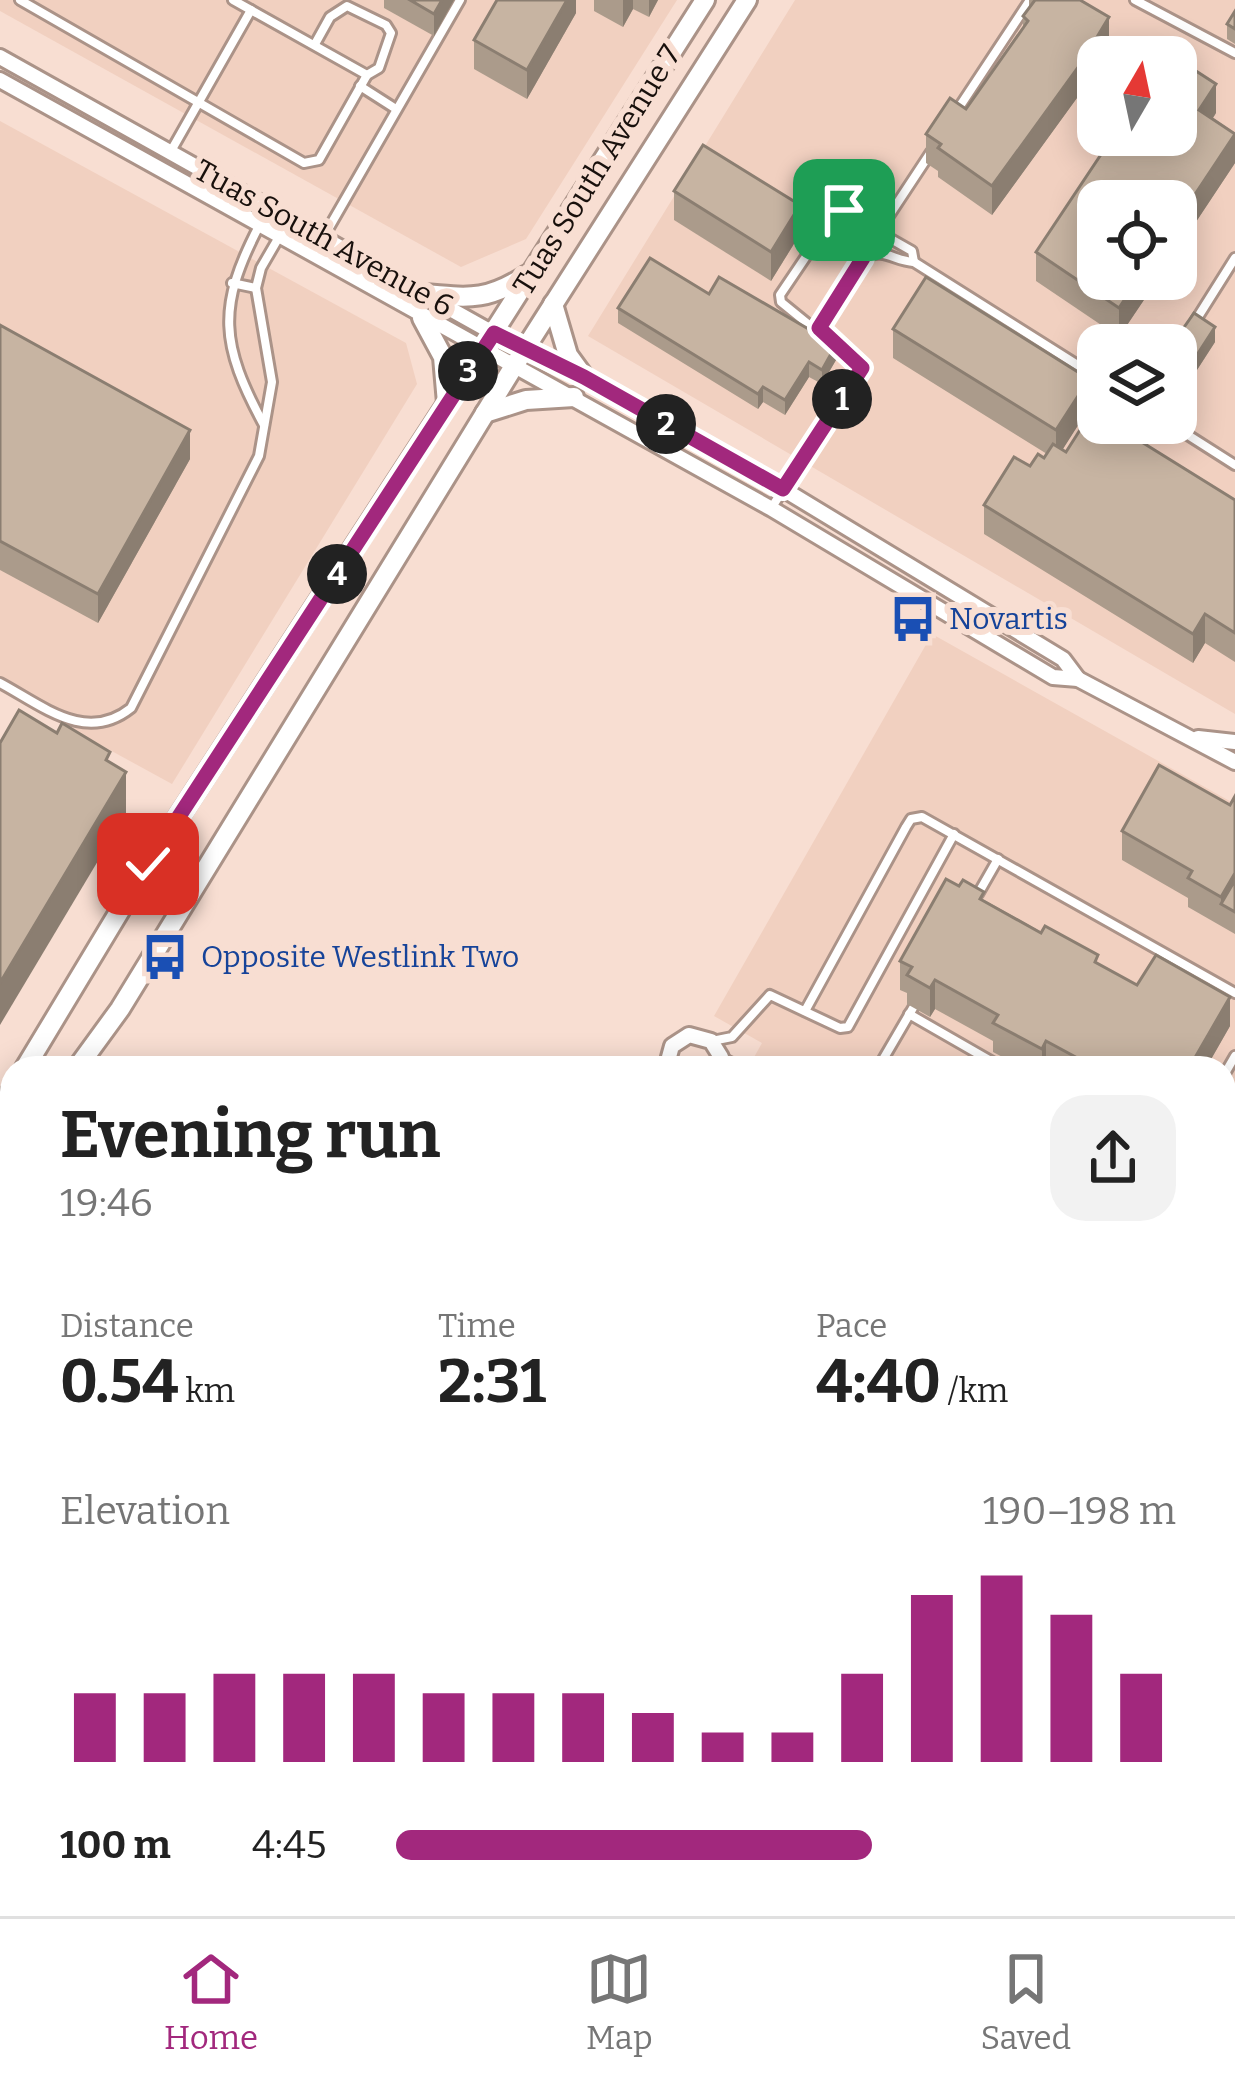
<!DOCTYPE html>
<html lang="en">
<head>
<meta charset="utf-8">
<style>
	body { margin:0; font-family:Bitter,serif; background:#f2f2f2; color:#222; height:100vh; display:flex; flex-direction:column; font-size:45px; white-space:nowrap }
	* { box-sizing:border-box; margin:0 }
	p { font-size:39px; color:#767676 }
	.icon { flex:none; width:66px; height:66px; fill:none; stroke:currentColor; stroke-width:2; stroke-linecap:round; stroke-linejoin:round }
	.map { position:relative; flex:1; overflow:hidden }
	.drawer { position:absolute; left:0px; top:1056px; width:1236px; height:861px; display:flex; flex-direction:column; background:#fff; border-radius:36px 36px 0 0; box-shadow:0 6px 30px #0003 }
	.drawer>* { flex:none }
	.needle { width:78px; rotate:9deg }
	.tools { position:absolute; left:1077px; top:36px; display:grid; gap:24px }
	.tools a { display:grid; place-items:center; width:120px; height:120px; border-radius:24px; background:#fff; box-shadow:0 6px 30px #0003; font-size:60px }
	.pin { position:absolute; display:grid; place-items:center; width:102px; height:102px; color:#fff; margin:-51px; border-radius:24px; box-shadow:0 6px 18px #0006 }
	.km { position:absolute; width:60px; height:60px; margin:-30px; border-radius:50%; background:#222; color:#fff; font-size:33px; line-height:60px; text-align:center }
	.round { display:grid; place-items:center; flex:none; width:126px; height:126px; border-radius:36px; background:#f2f2f2 }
	.overview { display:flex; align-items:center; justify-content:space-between; height:204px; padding:0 60px }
	h1 { font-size:66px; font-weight:700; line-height:90px }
	.figures { display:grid; grid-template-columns:repeat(3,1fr); gap:18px; height:204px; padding:12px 60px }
	.figures div { display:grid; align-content:center }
	.figures b { font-size:60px; font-weight:700 }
	.figures small { font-size:33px; font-weight:400 }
	.figures p { font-size:33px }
	.chart { height:336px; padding:24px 60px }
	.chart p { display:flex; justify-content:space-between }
	.chart svg { width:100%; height:216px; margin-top:12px; stroke:#a2287d; stroke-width:6 }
	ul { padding:0 60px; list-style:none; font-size:39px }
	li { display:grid; grid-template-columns:192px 144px 1fr; align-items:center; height:90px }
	li i { height:30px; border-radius:15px; background:#a2287d }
	.menu { display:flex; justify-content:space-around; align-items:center; height:168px; border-top:3px solid #e0e0e0; background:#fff; font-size:33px; color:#767676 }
	.menu a { display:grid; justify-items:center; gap:6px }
	.menu .selected { color:#a2287d }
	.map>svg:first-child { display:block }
	.built { fill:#f1d0c0; fill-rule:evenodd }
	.green { fill:#9ec29d }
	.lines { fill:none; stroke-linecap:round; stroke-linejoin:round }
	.lane-casing { stroke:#ab9388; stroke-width:14 }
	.street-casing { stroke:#ab9388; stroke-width:20 }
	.secondary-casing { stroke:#ab9388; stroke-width:24 }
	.lane { stroke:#fff; stroke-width:8 }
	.street { stroke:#fff; stroke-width:14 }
	.secondary { stroke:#fff; stroke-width:18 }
	.wall { fill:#ab9b8b }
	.shaded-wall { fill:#8b7e71 }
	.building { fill:#c7b4a2; stroke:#8b7e71; stroke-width:3 }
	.route-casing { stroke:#fff; stroke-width:24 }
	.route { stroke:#a2287d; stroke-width:15 }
	.labels { text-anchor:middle; stroke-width:12; stroke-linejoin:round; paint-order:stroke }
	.street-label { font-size:30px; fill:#18100c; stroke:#f8ded2 }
	.transit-label { font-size:30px; fill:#164399; stroke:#f8ded2; text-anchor:start }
</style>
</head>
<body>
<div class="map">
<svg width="1235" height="1916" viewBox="0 0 1235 1916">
	<rect width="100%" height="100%" fill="#f8ded2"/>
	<g class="built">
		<polygon points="0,0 677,0 526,239 461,267 0,11"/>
		<path d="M795,0h440v714l-647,-378zM1098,57h78v78h-78zM1098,201h78v78h-78zM1098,345h78v78h-78z"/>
		<polygon points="0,121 406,343 417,384 172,784 0,690"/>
		<polygon points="932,634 1235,804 1235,1260 1224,1279 1224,1068 748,1068 762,1043 714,1016"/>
		<polygon points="1224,1366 1235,1372 1235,1846 1224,1864"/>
		<polygon points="75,1905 219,1905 240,1916 68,1916"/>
		<polygon points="1030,1905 1198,1905 1191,1916 1050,1916"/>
	</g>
	<g class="green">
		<polygon points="1224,1576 1235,1582 1235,1808 1224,1824"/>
		<polygon points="1094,1905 1170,1905 1163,1916 1114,1916"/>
	</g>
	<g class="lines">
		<defs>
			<g id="lane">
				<polyline points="20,0 304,163 319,160 367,75 379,68 391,33 386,25 347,6 330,17 315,44"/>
				<polyline points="233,0 367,75"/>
				<polyline points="1135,0 1235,53"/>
				<polyline points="360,86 396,109"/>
				<polyline points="958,109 1030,0"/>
				<polyline points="171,151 251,10"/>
				<path d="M259,226c-42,81 -39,118 5,199"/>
				<polyline points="879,231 931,152"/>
				<polyline points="323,238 460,0"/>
				<path d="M863,258c22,-11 30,3 51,4l184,116"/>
				<polyline points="232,283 256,288"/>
				<polyline points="1196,320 1235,258"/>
				<polyline points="819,328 863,258 868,224"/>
				<polyline points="1169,423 1235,465"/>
				<polyline points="772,507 862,368 781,302 780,295 838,209 912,251 914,262"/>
				<path d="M0,683c43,23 86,61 131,25l128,-252 13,-74 -16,-94 5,-20 18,-31"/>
				<polyline points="978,894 998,859"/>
				<polyline points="805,1011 906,827 911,819 922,817 1235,993"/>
				<polyline points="909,1014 1003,1068"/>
				<polyline points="712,1041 732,1037 770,995 840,1028 848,1027 954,834"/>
				<polyline points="722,1058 742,1068"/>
				<polyline points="878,1068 913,1008"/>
				<polyline points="1224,1075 1235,1056"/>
				<polyline points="1224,1264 1235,1244"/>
				<polyline points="0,1719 12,1726"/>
				<polyline points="0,1771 12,1778"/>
				<polyline points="0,1897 12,1876"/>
				<polyline points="419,1905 438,1916"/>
				<polyline points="255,1916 262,1905"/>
				<polyline points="445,1916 451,1905"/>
				<polyline points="599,1916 600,1905"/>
			</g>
			<g id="street">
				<polyline points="0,57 493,333 584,377 783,489 1063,659 1078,679"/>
				<polyline points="0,80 772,509 1053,677 1078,679 1235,762"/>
				<polyline points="1198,738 1235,742"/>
				<polyline points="666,1068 672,1046 689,1035 711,1041 721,1057 719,1068"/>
				<polyline points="287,1905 305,1916"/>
				<polyline points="38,1916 44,1905"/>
			</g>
			<g id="secondary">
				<path d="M424,294c46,4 63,7 103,-19"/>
				<polyline points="553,304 568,355 584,377"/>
				<polyline points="422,318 443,357 447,403"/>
				<polyline points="485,413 526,400 574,397"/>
				<polyline points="25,1068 148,864 493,333 705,0"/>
				<polyline points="77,1068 120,1009 514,366 747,0"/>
				<polyline points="0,1110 12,1090"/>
				<polyline points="0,1178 12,1160"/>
				<polyline points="0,1362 12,1369"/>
				<polyline points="0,1395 12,1402"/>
				<polyline points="1224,1893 1235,1878"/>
				<polyline points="898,1905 918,1916"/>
				<polyline points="960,1905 980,1916"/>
				<polyline points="1206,1916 1214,1905"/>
			</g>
		</defs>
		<use href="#lane" class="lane-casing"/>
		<use href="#street" class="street-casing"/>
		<use href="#secondary" class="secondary-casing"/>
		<use href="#lane" class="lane"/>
		<use href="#street" class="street"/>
		<use href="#secondary" class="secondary"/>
	</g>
	<g class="wall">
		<polygon points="384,0 454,0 434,36 384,8"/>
		<polygon points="576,0 576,13 527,99 474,69 474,40"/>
		<polygon points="594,0 658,0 649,17 633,9 623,27 594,11"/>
		<polygon points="1029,0 1080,0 1109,46 1102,57 1098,57 1082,91 992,215 938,177 938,171 926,163 926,134 966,109 1023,29 1023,16 1029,7"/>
		<polygon points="1235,11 1235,44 1227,39 1227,24"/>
		<polygon points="1216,113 1213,118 1235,133 1235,163 1176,252 1176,201 1098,279 1158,279 1119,337 1036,281 1036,252"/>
		<polygon points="674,191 800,234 771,281 674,220"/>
		<polygon points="709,294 836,360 822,384 809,377 785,415 763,402 758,409 618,323 618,308"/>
		<polygon points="0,325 190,459 98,623 0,570"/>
		<polygon points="893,329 1089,408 1062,450 1066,452 1235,500 1235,662 1205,643 1193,663 984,534 984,505 1047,454 893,358"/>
		<polygon points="1215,342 1195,373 1176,360 1176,345 1173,343"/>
		<polygon points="1235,796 1235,934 1188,907 1188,898 1122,860 1122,831 1230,805"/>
		<polygon points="959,886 1137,985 1230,1026 1206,1068 1023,1068 993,1052 993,1041 935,1009 930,1017 907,1004 907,993 900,990 900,961"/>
		<polygon points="0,1484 12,1491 12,1720 0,1713"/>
		<polygon points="150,1905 175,1905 174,1909"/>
	</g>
	<g class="shaded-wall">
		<polygon points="442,0 454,0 434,36 434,14"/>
		<polygon points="567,0 576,0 576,13 527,99 527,70"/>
		<polygon points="623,0 633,0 633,9 623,27"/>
		<polygon points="649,0 658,0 649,17"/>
		<polygon points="1109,17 1109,46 1102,57 1098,57 1098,64 1082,91 992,215 992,186"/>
		<polygon points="1216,84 1216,113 1199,139 1199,110"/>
		<polygon points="1235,134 1235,163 1176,252 1176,223"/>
		<polygon points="800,205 800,234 771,281 771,252"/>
		<polygon points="1138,279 1158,279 1119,337 1119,308"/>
		<polygon points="1215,327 1215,342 1195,373 1195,358"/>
		<polygon points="836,345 836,360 822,384 822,370"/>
		<polygon points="809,362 809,377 785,415 785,400"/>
		<polygon points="1089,379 1089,408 1056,460 1056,430"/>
		<polygon points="763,387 763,402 758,409 758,394"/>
		<polygon points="190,430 190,459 98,623 98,594"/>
		<polygon points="1205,614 1205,643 1193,663 1193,634"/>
		<polygon points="126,772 126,814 0,1025 0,983"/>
		<polygon points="1235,873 1235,902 1221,904 1221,897"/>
		<polygon points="935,980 935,1009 930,1017 930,988"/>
		<polygon points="1230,997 1230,1026 1206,1068 1189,1068"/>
		<polygon points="1046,1041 1046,1068 1042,1068 1042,1049"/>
		<polygon points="12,1797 12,1819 4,1834 4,1812"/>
		<polygon points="10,1827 10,1849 0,1867 0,1845"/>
	</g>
	<g class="building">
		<polygon points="410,0 442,0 434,14"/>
		<polygon points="497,0 567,0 527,70 474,40"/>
		<polygon points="1035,0 1080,0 1109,17 1082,62 992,186 938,148 941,144 926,134 950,98 966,109 1028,21 1023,16"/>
		<polygon points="1235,11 1235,29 1227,24"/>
		<polygon points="1151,42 1175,57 1141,57"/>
		<polygon points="1176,58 1216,84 1199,110 1235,134 1176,223 1176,201 1098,201 1098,279 1138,279 1119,308 1036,252 1114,135 1176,135"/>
		<polygon points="703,145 800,205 771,252 674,191"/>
		<polygon points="650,258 709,294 719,277 836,345 822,370 809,362 785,400 763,387 758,394 618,308"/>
		<polygon points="926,277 1089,379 1056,430 893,329"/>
		<polygon points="1194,313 1215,327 1195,358 1173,343"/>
		<polygon points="0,325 190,430 98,594 0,541"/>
		<polygon points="1092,411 1098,415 1098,423 1111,423 1235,500 1235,633 1205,614 1193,634 984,505 1014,457 1030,466 1038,454 1044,458 1053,444 1066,452"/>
		<polygon points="19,710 57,733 62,723 110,752 106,760 126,772 0,983 0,743"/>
		<polygon points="1159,765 1230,805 1235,796 1235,873 1221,897 1188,878 1192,871 1122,831"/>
		<polygon points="946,879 959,886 963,880 984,892 980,899 1041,933 1045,926 1098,955 1095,962 1137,985 1156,955 1230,997 1189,1068 1096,1068 1046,1041 1042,1049 993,1023 998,1015 935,980 930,988 907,975 912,967 900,961"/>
		<polygon points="1235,880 1235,912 1221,904"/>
		<polygon points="978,1060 991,1068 973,1068"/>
		<polygon points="0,1484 12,1491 12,1558 10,1561 12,1562 12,1691 0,1684"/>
		<polygon points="0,1781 12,1788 12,1797 4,1812 10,1817 10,1827 0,1845"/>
		<polygon points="646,1905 844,1905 851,1909 846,1916 640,1916"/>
	</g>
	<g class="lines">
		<defs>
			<polyline id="route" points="148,864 494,333 584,377 783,489 862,368 819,328 863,258 868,224 844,210"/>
		</defs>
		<use href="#route" class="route-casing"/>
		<use href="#route" class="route"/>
	</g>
	<defs>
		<symbol id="bus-bare" viewBox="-9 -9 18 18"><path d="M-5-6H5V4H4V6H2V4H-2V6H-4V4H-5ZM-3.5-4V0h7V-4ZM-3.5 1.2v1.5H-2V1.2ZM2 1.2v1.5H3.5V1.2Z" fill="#1a4fb4" stroke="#f8ded2" stroke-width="2.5" paint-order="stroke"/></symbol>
	</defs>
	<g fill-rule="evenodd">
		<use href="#bus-bare" x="880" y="586" width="66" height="66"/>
		<use href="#bus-bare" x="132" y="924" width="66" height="66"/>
	</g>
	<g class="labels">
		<g class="street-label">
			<text transform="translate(597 170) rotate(-58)" y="10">Tuas South Avenue 7</text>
			<text transform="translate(324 238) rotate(29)" y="10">Tuas South Avenue 6</text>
		</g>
		<g class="transit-label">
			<text x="949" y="629">Novartis</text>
			<text x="201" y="967">Opposite Westlink Two</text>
		</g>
	</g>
</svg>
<div class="tools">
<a><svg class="needle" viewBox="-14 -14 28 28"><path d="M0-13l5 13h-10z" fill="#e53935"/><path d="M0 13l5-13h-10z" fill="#767676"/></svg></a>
<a><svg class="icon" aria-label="locate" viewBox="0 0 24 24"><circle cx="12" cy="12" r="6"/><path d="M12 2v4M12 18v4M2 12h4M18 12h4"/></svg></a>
<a><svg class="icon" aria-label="layers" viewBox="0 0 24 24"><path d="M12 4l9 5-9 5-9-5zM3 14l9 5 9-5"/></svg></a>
</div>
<div class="pin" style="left:844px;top:210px;background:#1e9e55"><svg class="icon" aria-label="arrive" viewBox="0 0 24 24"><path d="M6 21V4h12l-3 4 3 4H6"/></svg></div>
<div class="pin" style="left:148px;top:864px;background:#d93025"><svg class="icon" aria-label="check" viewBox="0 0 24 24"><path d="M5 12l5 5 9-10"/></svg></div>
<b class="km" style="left:842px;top:399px">1</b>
<b class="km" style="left:666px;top:424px">2</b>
<b class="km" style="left:468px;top:371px">3</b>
<b class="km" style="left:337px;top:574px">4</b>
<section class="drawer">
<div class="overview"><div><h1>Evening run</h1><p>19:46</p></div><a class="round"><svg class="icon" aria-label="share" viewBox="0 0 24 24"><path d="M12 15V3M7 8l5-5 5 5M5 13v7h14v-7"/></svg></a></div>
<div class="figures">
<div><p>Distance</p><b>0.54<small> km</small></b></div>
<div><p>Time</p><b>2:31</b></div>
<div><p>Pace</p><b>4:40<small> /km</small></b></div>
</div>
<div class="chart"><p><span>Elevation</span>190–198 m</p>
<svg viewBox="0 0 160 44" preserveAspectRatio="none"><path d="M5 44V30M15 44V30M25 44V26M35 44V26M45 44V26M55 44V30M65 44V30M75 44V30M85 44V34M95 44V38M105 44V38M115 44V26M125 44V10M135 44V6M145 44V14M155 44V26"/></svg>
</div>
<ul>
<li><b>100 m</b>4:45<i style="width:61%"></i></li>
</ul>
</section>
</div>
<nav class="menu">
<a class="selected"><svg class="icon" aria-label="home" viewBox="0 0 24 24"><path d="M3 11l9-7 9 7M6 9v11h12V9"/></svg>Home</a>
<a><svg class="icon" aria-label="map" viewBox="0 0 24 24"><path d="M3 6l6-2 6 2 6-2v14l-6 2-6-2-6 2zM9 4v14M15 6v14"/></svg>Map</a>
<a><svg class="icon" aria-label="saved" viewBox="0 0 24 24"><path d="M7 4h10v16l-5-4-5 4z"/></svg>Saved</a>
</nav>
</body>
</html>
